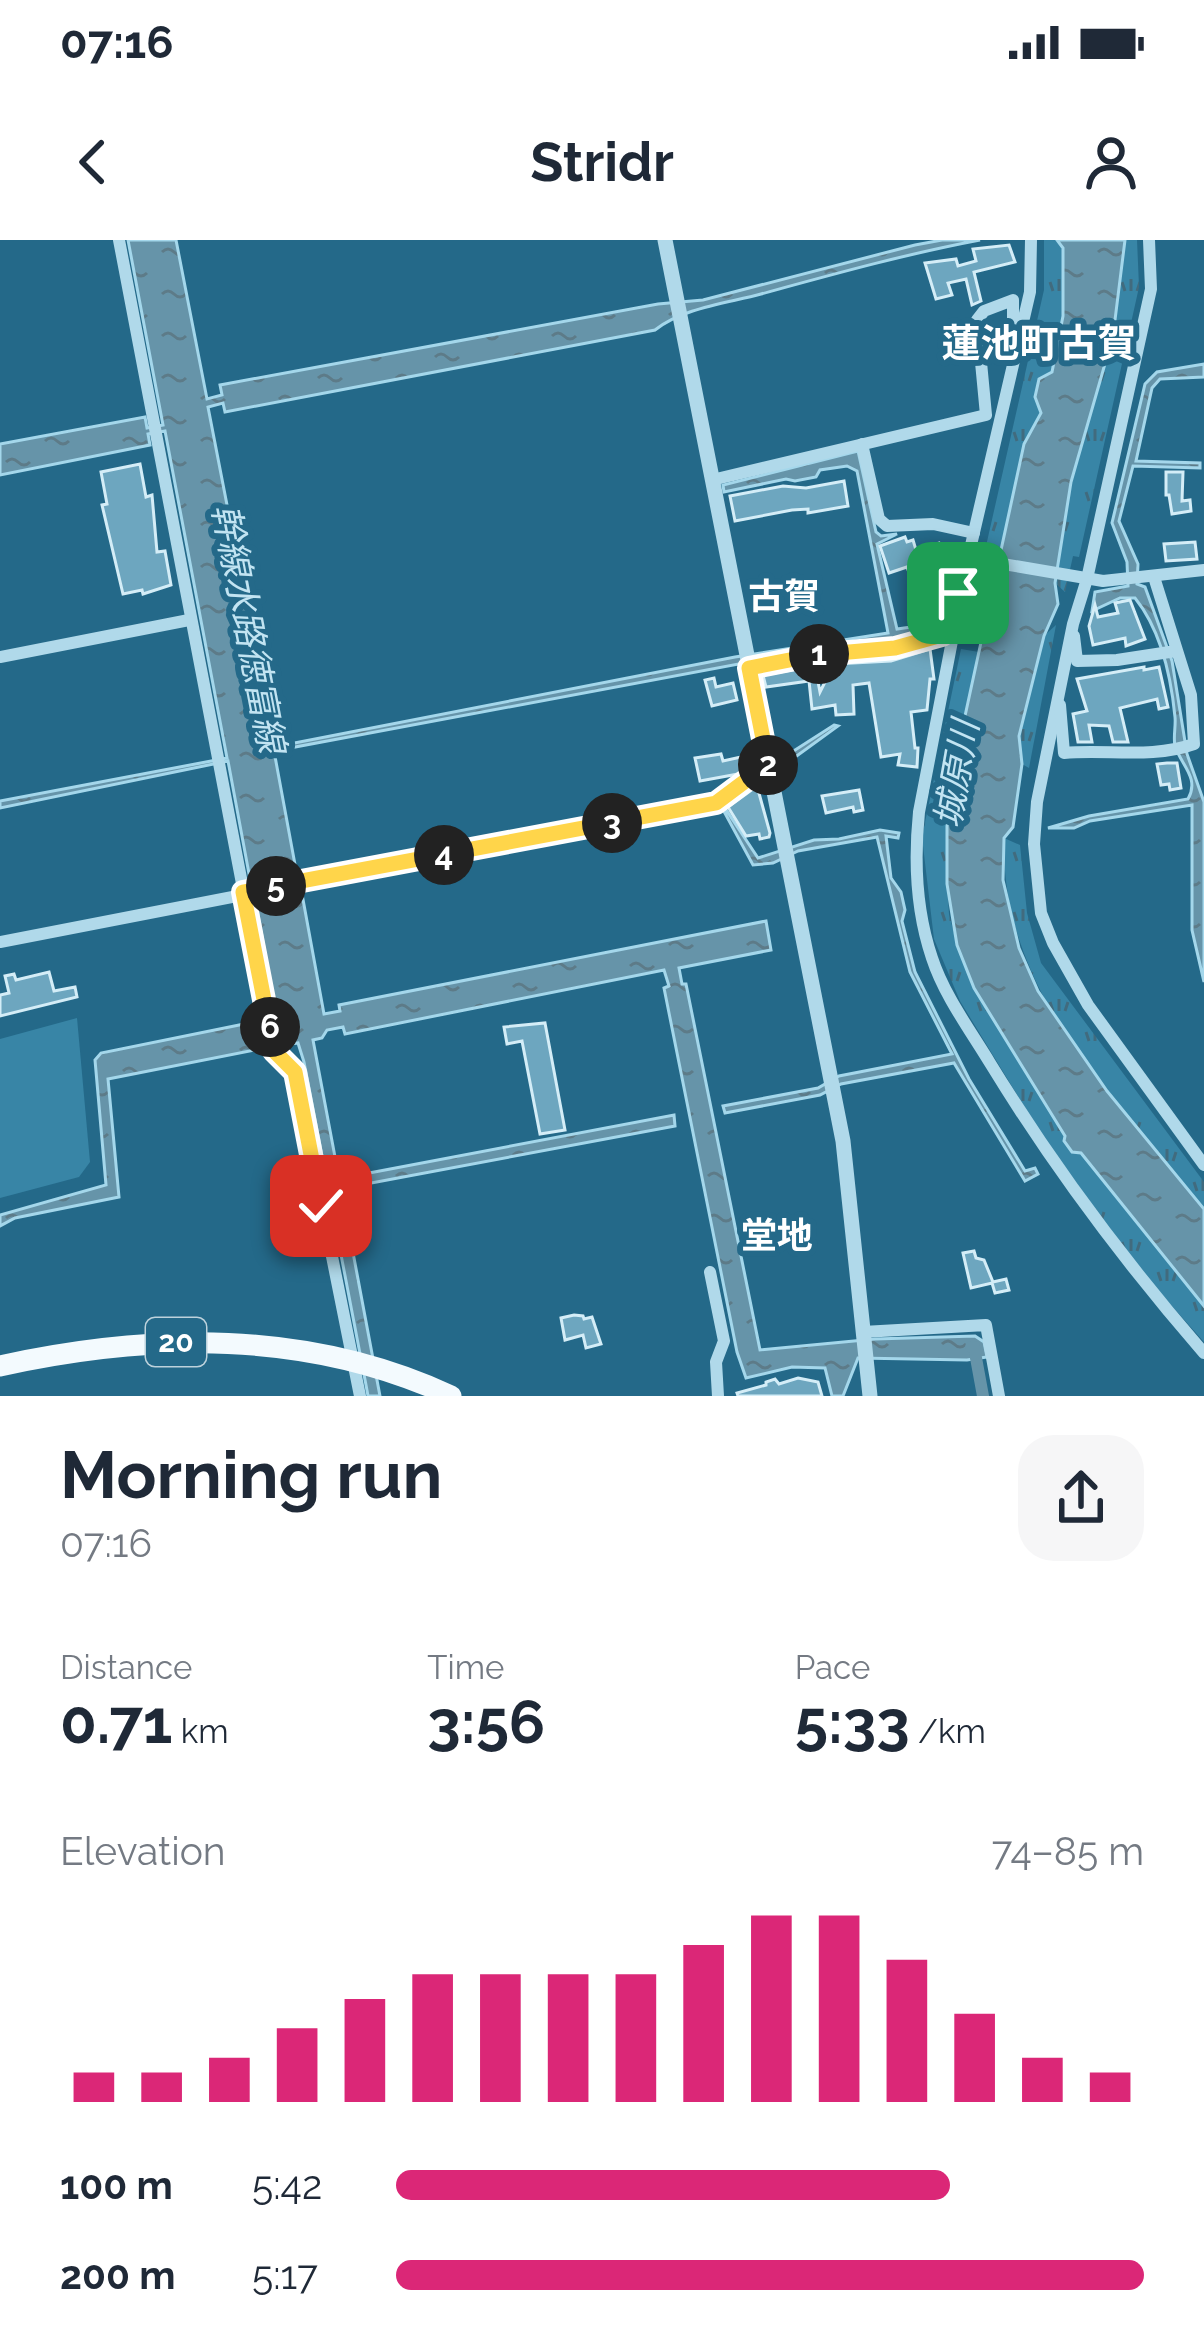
<!DOCTYPE html>
<html lang="en">
<head>
<meta charset="utf-8">
<style>
	body { margin:0; font-family:Raleway,"Noto Sans JP",sans-serif; background:#f6f6f7; color:#1f2937; height:100vh; display:flex; flex-direction:column; font-size:45px; white-space:nowrap }
	* { box-sizing:border-box; margin:0 }
	p { font-size:39px; color:#747a83 }
	.icon { flex:none; width:66px; height:66px; fill:none; stroke:currentColor; stroke-width:2; stroke-linecap:round; stroke-linejoin:round }
	.map { position:relative; height:1156px; overflow:hidden }
	.details { display:flex; flex-direction:column; background:#fff; flex:1 }
	.details>* { flex:none }
	.pin { position:absolute; display:grid; place-items:center; width:102px; height:102px; color:#fff; margin:-51px; border-radius:24px; box-shadow:0 6px 18px #0006 }
	.km { position:absolute; width:60px; height:60px; margin:-30px; border-radius:50%; background:#222; color:#fff; font-size:33px; line-height:60px; text-align:center }
	.round { display:grid; place-items:center; flex:none; width:126px; height:126px; border-radius:36px; background:#f6f6f7 }
	.head { display:flex; align-items:center; justify-content:space-between; height:204px; padding:0 60px }
	h1 { font-size:66px; font-weight:700; line-height:90px }
	.figures { display:grid; grid-template-columns:repeat(3,1fr); gap:18px; height:204px; padding:12px 60px }
	.figures div { display:grid; align-content:center }
	.figures b { font-size:60px; font-weight:700 }
	.figures small { font-size:33px; font-weight:400 }
	.figures p { font-size:33px }
	.chart { height:336px; padding:24px 60px }
	.chart p { display:flex; justify-content:space-between }
	.chart svg { width:100%; height:216px; margin-top:12px; stroke:#db2777; stroke-width:6 }
	ul { padding:0 60px; list-style:none; font-size:39px }
	li { display:grid; grid-template-columns:192px 144px 1fr; align-items:center; height:90px }
	li i { height:30px; border-radius:15px; background:#db2777 }
	.status { display:flex; justify-content:space-between; align-items:center; height:84px; padding:0 60px; background:#fff; direction:ltr }
	.status svg { height:33px; fill:currentColor }
	header { display:flex; justify-content:space-between; align-items:center; height:156px; padding:0 60px; background:#fff; font-size:54px; font-weight:700 }
	.map>svg:first-child { display:block }
	.grass { fill:url(#grass-tufts) }
	.garden { fill:#3885a6 }
	.water { fill:url(#water-ripples); stroke:#a4d7eb; stroke-width:3 }
	.lines { fill:none; stroke-linecap:round; stroke-linejoin:round }
	.canal { stroke:#6694a9; stroke-width:12 }
	.building { fill:#6da6bf; stroke:#d4edf7; stroke-width:3 }
	.minor { stroke:#b0d9ea; stroke-width:12 }
	.tertiary { stroke:#b0d9ea; stroke-width:15 }
	.primary { stroke:#f3fafe; stroke-width:21 }
	.route-casing { stroke:#fff; stroke-width:24 }
	.route { stroke:#ffd54a; stroke-width:15 }
	.labels { text-anchor:middle; stroke-width:12; stroke-linejoin:round; paint-order:stroke }
	.shield { fill:#246989; stroke:#bdd2dc; stroke-width:3 }
	.shield-label { font-size:30px; font-weight:bold; fill:#fff }
	.neighbourhood-label { font-size:36px; font-weight:bold; fill:#fff; stroke:#246989 }
	.water-label { font-size:36px; font-style:italic; fill:#c2e4f2; stroke:#246989 }
	.quarter-label { font-size:39px; font-weight:bold; fill:#fff; stroke:#246989 }
</style>
</head>
<body>
<div class="status"><b>07:16</b><svg viewBox="0 0 49 12"><path d="M0 12V9h3v3zM5 12V6h3v6zM10 12V3h3v9zM15 12V0h3v12zM26 1h20v11H26zM47 4h2v5h-2z"/></svg></div>
<header><svg class="icon" aria-label="back" viewBox="0 0 24 24"><path d="M15 5l-7 7 7 7"/></svg>Stridr<svg class="icon" aria-label="person" viewBox="0 0 24 24"><circle cx="12" cy="8" r="4"/><path d="M4 21q1-7 8-7t8 7"/></svg></header>
<div class="map">
<svg width="1204" height="1156" viewBox="0 0 1204 1156">
	<defs>
		<pattern id="grass-tufts" width="24" height="20" patternUnits="userSpaceOnUse" patternTransform="scale(3)"><rect width="24" height="20" fill="#3885a6"/><path d="M3 7l-1-3M5 7V3M7 7l1-3M15 17l-1-3M17 17v-4M19 17l1-3" fill="none" stroke="#416b7e"/></pattern>
		<pattern id="water-ripples" width="26" height="14" patternUnits="userSpaceOnUse" patternTransform="scale(3)"><rect width="26" height="14" fill="#6694a9"/><path d="M2 4q2-2 4 0t4 0M15 11q2-2 4 0t4 0" fill="none" stroke="#5d7b88"/></pattern>
	</defs>
	<rect width="100%" height="100%" fill="#246989"/>
	<g class="grass">
		<polygon points="1044,0 1057,0 1063,8 1063,76 1052,132 1039,139 1035,157 1041,173 1024,204 1000,317 984,315 1044,50"/>
		<polygon points="1125,0 1137,0 1139,47 1079,317 1073,316 1065,352 1055,343 1071,242 1113,96"/>
		<polygon points="1056,385 1029,528 1022,524 1019,496 1044,396"/>
		<polygon points="961,409 979,412 957,513 947,644 949,674 957,705 1065,896 1064,901 1072,912 1081,912 1204,1066 1204,1102 1139,1029 1044,899 960,761 934,699 922,597"/>
		<path d="M1004,598l16,7 7,68 14,50 163,219v27c-91,-110 -204,-220 -200,-371z"/>
	</g>
	<polygon class="garden" points="77,778 90,922 79,937 0,958 0,799"/>
	<g class="water">
		<path d="M128,0h48l31,159 15,-4 -2,-10 438,-81 45,-4 212,-55 27,-5h38c-74,14 -146,34 -219,54 -33,9 -79,14 -106,36l-430,82 -2,-9 -15,4 66,340 461,-90 153,-24 -31,-162 -10,-5 -27,4 -4,7 -21,4 -9,-2 -62,13 -1,-7 135,-34 18,81 5,4 16,-2 -20,10 20,85 35,-5 10,3 -4,6 -42,9 -72,6 -550,103 22,119 -4,7 3,13 7,4 22,120 16,-3 -1,-6 427,-84 5,29 -92,18 3,16h4l74,366 115,-11 100,-3 9,6 3,15 -20,3 -109,-2 -15,38h-11l-7,-28 -33,-1 -46,11 -9,-26 -73,-364 5,-2 -5,-16 -319,64 -2,-7 -16,3 -5,8 -9,2 67,356h-12l-2,-11 -62,-323 -6,-19 -7,1 -12,-10 -21,4 2,11 -152,30 11,118 -104,21 -15,8v-11l106,-30 -11,-125 6,-7 153,-31 4,8 20,-4 -22,-123v-20l-6,-4 -22,-118 -228,47v-7l227,-43 -62,-327 -17,3 2,11 -150,30v-31l145,-27 2,11 16,-3z"/>
		<polygon points="1057,0 1125,0 1113,96 1071,242 1055,343 1058,364 1044,396 1019,496 1022,524 1013,587 1004,598 1003,640 1019,708 1038,751 1107,851 1204,969 1204,1066 1081,913 1072,912 1064,901 1065,896 974,748 957,705 947,644 947,586 957,513 1024,204 1041,173 1035,157 1039,139 1052,132 1063,76 1063,8"/>
		<path d="M1204,124v13l-44,2 -8,9 -16,73 64,2v5l-67,-2 -14,55 19,43 -1,20 8,3 27,74 15,93 17,48v180l-12,-52v-125l-102,16 -16,7h-26l41,-12 99,-17c12,-21 -7,-34 -13,-53 -2,-9 1,-20 0,-29 -4,-41 -15,-88 -40,-119h-15l-28,13 3,-19 33,-6 -1,-24 -15,-39 33,-139 12,-12z"/>
		<polygon points="834,485 838,486 725,568 758,618 814,600 839,599 880,590 899,593 898,598 886,596 891,638 901,652 905,670 902,681 915,732 969,839 1025,931 1035,928 1038,934 1025,941 954,823 841,844 820,855 725,873 723,866 818,848 839,836 952,814 910,732 877,597 798,611 773,623 753,625 721,566 778,521"/>
		<polygon points="674,875 675,886 366,944 364,934"/>
	</g>
	<g class="lines">
		<polyline class="canal" points="971,1107 974,1107 983,1156"/>
	</g>
	<g class="building">
		<polygon points="1009,5 1015,22 974,32 981,61 972,65 966,39 948,43 952,55 936,59 925,23 956,19 958,26 976,21 973,9"/>
		<polygon points="140,224 146,257 152,255 157,312 165,311 171,345 143,354 142,350 123,354 102,265 107,264 101,232"/>
		<polygon points="1166,232 1183,232 1182,261 1190,260 1191,271 1172,274 1169,255 1166,255"/>
		<polygon points="844,241 848,266 808,273 808,269 792,270 735,281 730,256 783,246 806,248"/>
		<polygon points="905,297 907,302 913,300 916,310 939,303 940,306 947,304 952,322 923,332 922,338 912,341 907,327 889,333 880,306"/>
		<polygon points="1195,302 1197,319 1166,321 1164,304"/>
		<polygon points="1130,360 1145,399 1126,406 1125,398 1093,405 1089,386 1095,365 1098,377 1118,373 1115,363"/>
		<polygon points="930,409 934,439 930,439 927,470 911,472 915,508 918,508 917,527 898,525 900,514 881,517 869,443 853,445 854,474 836,475 835,465 812,469 809,441 766,447 763,435 815,426 820,452 834,424 891,421"/>
		<polygon points="1144,427 1144,430 1159,427 1168,467 1159,469 1157,459 1120,468 1128,502 1113,502 1109,486 1089,485 1092,502 1078,502 1073,474 1087,471 1077,439"/>
		<polygon points="714,438 716,447 733,443 737,460 712,466 705,440"/>
		<polygon points="721,514 723,521 750,515 753,522 738,534 700,541 695,518"/>
		<polygon points="1167,523 1177,523 1181,548 1170,550 1169,544 1161,545 1157,524"/>
		<polygon points="757,546 770,593 769,597 760,599 759,594 746,596 728,567"/>
		<polygon points="859,550 863,570 854,572 853,567 826,573 822,556"/>
		<polygon points="49,732 54,751 75,747 77,757 0,776 0,755 9,753 5,736 14,734 16,740"/>
		<polygon points="545,783 565,890 540,894 522,801 507,804 504,787"/>
		<polygon points="974,1011 976,1018 984,1020 993,1042 1006,1039 1009,1050 995,1053 992,1043 971,1048 963,1013"/>
		<polygon points="574,1075 583,1076 584,1079 592,1077 601,1104 586,1108 583,1095 565,1100 561,1078"/>
		<polygon points="798,1138 818,1142 822,1156 738,1156 737,1153 766,1145 766,1142 775,1139 779,1144"/>
	</g>
	<g class="lines">
		<g class="minor">
			<polyline points="119,0 274,811 295,832 360,1156"/>
			<path d="M1031,0l-1,52 -62,266 -49,254c-5,49 -3,99 13,146 12,37 38,72 58,105 63,103 134,198 214,290"/>
			<polyline points="1149,0 1151,49 1087,339 1073,384 1037,562 1034,604 1041,673 1053,703 1088,765 1204,925"/>
			<polyline points="862,204 879,279 887,286 933,284 974,293"/>
			<polyline points="712,240 986,175 977,80 984,71 1013,60 1013,95"/>
			<polyline points="968,318 1103,341 1204,330"/>
			<polyline points="1074,396 1077,421 1117,420 1176,411"/>
			<polyline points="0,417 189,380"/>
			<polyline points="749,427 815,415 895,408 942,395 954,373"/>
			<path d="M1060,465l4,48c43,-4 88,6 130,-9l-3,-49 -37,-118"/>
			<polyline points="0,702 716,563 768,524"/>
			<polyline points="710,1032 724,1101 716,1122 718,1156"/>
			<polyline points="863,1092 986,1085 999,1156"/>
		</g>
		<polyline class="tertiary" points="665,0 843,901 870,1156"/>
		<path class="primary" d="M0,1126c151,-33 307,-37 451,30"/>
	</g>
	<g class="lines">
		<defs>
			<polyline id="route" points="321,966 295,832 274,811 243,652 716,563 768,524 749,428 815,415 895,408 942,395 958,353"/>
		</defs>
		<use href="#route" class="route-casing"/>
		<use href="#route" class="route"/>
	</g>
	<g class="labels">
		<rect class="shield" x="146" y="1078" width="60" height="48" rx="9"/>
		<g class="shield-label">
			<text x="176" y="1112">20</text>
		</g>
		<g class="neighbourhood-label">
			<text x="784" y="369">古賀</text>
			<text x="777" y="1008">堂地</text>
		</g>
		<g class="water-label">
			<text transform="translate(249 388) rotate(79)" y="13">幹線水路徳富線</text>
			<text transform="translate(956 534) rotate(-80)" y="13">城原川</text>
		</g>
		<g class="quarter-label">
			<text x="1039" y="117">蓮池町古賀</text>
		</g>
	</g>
</svg>
<div class="pin" style="left:958px;top:353px;background:#1e9e55"><svg class="icon" aria-label="arrive" viewBox="0 0 24 24"><path d="M6 21V4h12l-3 4 3 4H6"/></svg></div>
<div class="pin" style="left:321px;top:966px;background:#d93025"><svg class="icon" aria-label="check" viewBox="0 0 24 24"><path d="M5 12l5 5 9-10"/></svg></div>
<b class="km" style="left:819px;top:414px">1</b>
<b class="km" style="left:768px;top:525px">2</b>
<b class="km" style="left:612px;top:583px">3</b>
<b class="km" style="left:444px;top:615px">4</b>
<b class="km" style="left:276px;top:646px">5</b>
<b class="km" style="left:270px;top:787px">6</b>
</div>
<section class="details">
<div class="head"><div><h1>Morning run</h1><p>07:16</p></div><a class="round"><svg class="icon" aria-label="share" viewBox="0 0 24 24"><path d="M12 15V3M7 8l5-5 5 5M5 13v7h14v-7"/></svg></a></div>
<div class="figures">
<div><p>Distance</p><b>0.71<small> km</small></b></div>
<div><p>Time</p><b>3:56</b></div>
<div><p>Pace</p><b>5:33<small> /km</small></b></div>
</div>
<div class="chart"><p><span>Elevation</span>74–85 m</p>
<svg viewBox="0 0 160 44" preserveAspectRatio="none"><path d="M5 44V38M15 44V38M25 44V35M35 44V29M45 44V23M55 44V18M65 44V18M75 44V18M85 44V18M95 44V12M105 44V6M115 44V6M125 44V15M135 44V26M145 44V35M155 44V38"/></svg>
</div>
<ul>
<li><b>100 m</b>5:42<i style="width:74%"></i></li>
<li><b>200 m</b>5:17<i style="width:100%"></i></li>
</ul>
</section>
</body>
</html>
